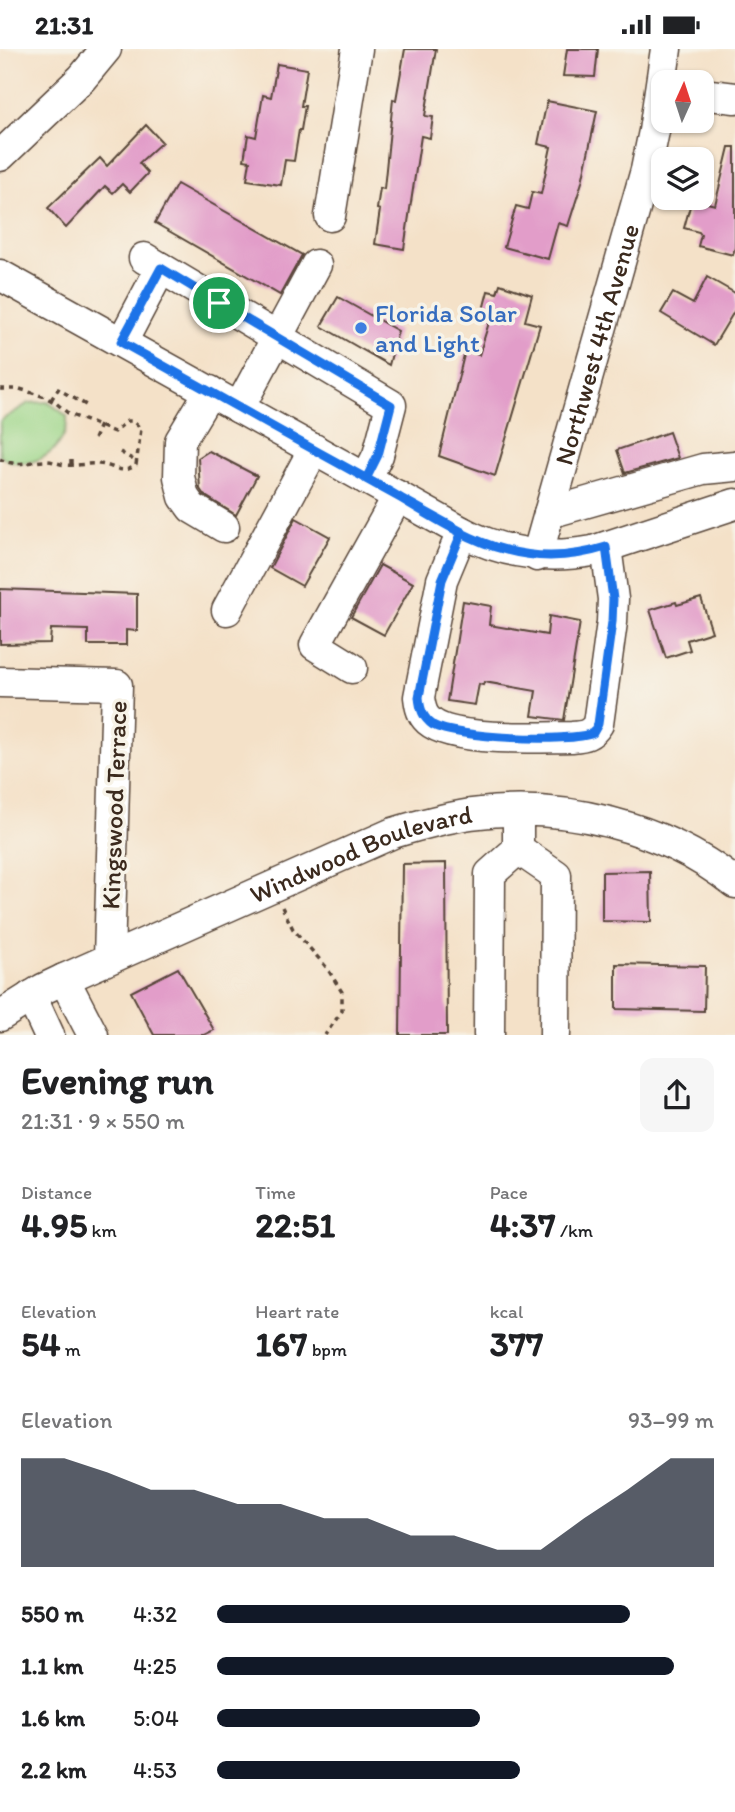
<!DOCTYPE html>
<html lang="en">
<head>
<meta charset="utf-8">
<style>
	body { margin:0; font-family:Itim,sans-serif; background:#f6f6f6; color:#202124; height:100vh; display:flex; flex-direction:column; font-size:26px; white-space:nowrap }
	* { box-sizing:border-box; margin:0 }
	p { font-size:23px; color:#757577 }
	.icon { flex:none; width:38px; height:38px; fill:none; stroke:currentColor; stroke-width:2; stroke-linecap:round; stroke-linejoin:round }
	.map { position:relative; height:986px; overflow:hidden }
	.sheet { display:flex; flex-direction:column; background:#fff; flex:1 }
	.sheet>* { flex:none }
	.needle { width:46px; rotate:3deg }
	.tools { position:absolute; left:651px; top:21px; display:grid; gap:14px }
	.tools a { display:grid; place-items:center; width:63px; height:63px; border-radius:14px; background:#fff; box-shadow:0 2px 5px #0004; font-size:35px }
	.pin { position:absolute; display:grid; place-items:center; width:60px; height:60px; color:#fff; margin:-30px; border:4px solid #fff; border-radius:50%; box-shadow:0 2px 7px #0007 }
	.round { display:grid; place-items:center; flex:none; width:74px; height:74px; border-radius:14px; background:#f6f6f6 }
	.summary { display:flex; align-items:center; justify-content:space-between; height:119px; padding:0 21px }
	h1 { font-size:38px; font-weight:700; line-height:52px }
	.metrics { display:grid; grid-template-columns:repeat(3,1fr); gap:10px; height:119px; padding:7px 21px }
	.metrics div { display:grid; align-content:center }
	.metrics b { font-size:35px; font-weight:700 }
	.metrics small { font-size:19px; font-weight:400 }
	.metrics p { font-size:19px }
	.chart { height:196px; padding:14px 21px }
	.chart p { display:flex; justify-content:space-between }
	.chart svg { width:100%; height:126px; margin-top:7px; fill:#111827; opacity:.7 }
	ul { padding:0 21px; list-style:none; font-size:23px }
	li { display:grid; grid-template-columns:112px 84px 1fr; align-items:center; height:52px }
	li i { height:18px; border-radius:9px; background:#111827 }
	.status { display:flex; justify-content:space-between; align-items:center; height:49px; padding:0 35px; background:#fff; direction:ltr }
	.status svg { height:19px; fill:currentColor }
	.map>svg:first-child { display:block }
	.green { fill:#9dd689; stroke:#6c8054; stroke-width:2 }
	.building { fill:#e29dc9 }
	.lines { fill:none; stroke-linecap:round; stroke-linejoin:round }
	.minor-casing { stroke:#574538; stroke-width:33 }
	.path { stroke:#574538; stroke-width:3.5; stroke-dasharray:5 5; stroke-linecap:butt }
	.minor { stroke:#fff; stroke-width:30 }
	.route-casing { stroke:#fff; stroke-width:14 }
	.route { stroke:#1a73e8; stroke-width:9 }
	.shop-dot { fill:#3f7fe0; stroke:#f7f3e8; stroke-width:2.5 }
	.labels { text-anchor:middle; stroke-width:7; stroke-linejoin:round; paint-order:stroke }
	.shop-label { font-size:26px; fill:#366cbe; stroke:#f7f3e8; text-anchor:start }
	.street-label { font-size:26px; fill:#3b2a1e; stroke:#f7f3e8 }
</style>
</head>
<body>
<div class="status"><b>21:31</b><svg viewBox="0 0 49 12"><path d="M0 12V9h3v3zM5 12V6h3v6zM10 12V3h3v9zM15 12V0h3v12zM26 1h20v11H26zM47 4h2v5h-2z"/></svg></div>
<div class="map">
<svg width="735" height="986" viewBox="0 0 735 986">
	<rect width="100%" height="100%" fill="#f7f3e8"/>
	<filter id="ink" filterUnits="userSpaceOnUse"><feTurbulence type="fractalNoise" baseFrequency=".0143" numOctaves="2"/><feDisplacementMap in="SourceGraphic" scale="14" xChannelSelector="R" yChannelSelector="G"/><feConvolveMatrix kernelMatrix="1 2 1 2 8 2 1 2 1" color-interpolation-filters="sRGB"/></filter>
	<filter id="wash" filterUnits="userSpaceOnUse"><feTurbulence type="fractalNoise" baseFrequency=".00686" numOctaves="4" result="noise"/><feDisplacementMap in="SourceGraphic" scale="28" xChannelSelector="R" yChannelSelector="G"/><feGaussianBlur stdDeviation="1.57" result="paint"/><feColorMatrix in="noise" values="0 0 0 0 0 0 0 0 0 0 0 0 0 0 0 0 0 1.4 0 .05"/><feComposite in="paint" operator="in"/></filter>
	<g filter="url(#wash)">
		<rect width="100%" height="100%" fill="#f4e1c8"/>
		<path class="green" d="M48,353l19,14c3,33 -38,60 -67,40v-34l3,-3 26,-16z"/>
		<g id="blocks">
			<g class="building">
				<polygon points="405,0 436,0 425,67 433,68 430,89 421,87 404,200 375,195 380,161 377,160 380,139 384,140 393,50 396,51"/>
				<polygon points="567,0 598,0 595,28 563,27"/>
				<polygon points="277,15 307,20 301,57 305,57 301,81 299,81 294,112 285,111 281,136 247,131 250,112 244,111 248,86 256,88 263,46 271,48"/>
				<polygon points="547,52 597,62 582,133 568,177 558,174 548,210 504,198 516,157 528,160 532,143 541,145 551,98 538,95"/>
				<polygon points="146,76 162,93 139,114 148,124 130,143 122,135 113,144 105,137 66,179 48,159 100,109 107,117"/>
				<polygon points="729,98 735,98 735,198 733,206 698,197 701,186 699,183 684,179 692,150 715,156"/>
				<polygon points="177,135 302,206 280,246 155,174"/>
				<polygon points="707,228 735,244 735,261 714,296 661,264 673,244 693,255"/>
				<polygon points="500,235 532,246 525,272 540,276 495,427 439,407 465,302 479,306 491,267 482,265 488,242 497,244"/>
				<polygon points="338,248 398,282 389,316 321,277"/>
				<polygon points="669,383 678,409 625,424 617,401"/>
				<polygon points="209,402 257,427 236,466 204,446 200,440 198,409"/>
				<polygon points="296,469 330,488 302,537 270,519"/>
				<polygon points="380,516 413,534 384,586 351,568"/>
				<polygon points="0,540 137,545 137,582 126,581 126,596 88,596 88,581 51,580 50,594 0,595"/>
				<polygon points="701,549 712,583 687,591 690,601 666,609 650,561 676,553 677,556"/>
				<polygon points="463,552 491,557 489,576 547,586 549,567 580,573 564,671 532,667 536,642 484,633 483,636 479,635 475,656 447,652"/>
				<polygon points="446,814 447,986 400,986 402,815"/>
				<polygon points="650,822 651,873 602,872 602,823"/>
				<polygon points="616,915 705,917 704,962 616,960"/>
				<polygon points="178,919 214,981 204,986 154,986 131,943"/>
			</g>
		</g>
	</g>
	<g filter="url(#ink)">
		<use href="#blocks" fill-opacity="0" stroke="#574538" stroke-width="2"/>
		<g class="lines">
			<defs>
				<g id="minor">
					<polyline points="702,45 735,49"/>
					<polyline points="0,107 82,29 106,0"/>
					<polyline points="330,167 357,0"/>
					<polyline points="144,209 391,356 378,406 366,430"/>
					<path d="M0,226l462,257c42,22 84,27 131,19l142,-47"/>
					<polyline points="122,293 161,219"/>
					<polyline points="210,342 180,392 179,428 184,448 192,459 224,478"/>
					<polyline points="239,359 316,216"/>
					<polyline points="549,464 703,420 735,417"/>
					<path d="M462,483l-20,48 -23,117c1,8 2,15 7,21 20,25 114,19 146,19 13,-1 19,-2 26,-13l14,-102 1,-23 -7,-52"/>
					<path id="s1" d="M537,507l109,-386 8,-39 12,-82"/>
					<polyline points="227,561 314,400"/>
					<polyline points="352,619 315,596 398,447"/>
					<polyline points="0,633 117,636 109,909"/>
					<polyline points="518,800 556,826 555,986"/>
					<polyline points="64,930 93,986"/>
					<polyline points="31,947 49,986"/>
					<path id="s2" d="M0,967l43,-27 21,-10 329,-146c26,-8 52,-15 78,-19 91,-13 192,12 264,69"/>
					<polyline points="489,986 490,825 518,800 518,762"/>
				</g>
			</defs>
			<use href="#minor" class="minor-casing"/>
			<g class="path">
				<path d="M0,340h20l25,8 11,6 13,11 45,18 13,-11h6l8,8 -5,36c-15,11 -22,0 -37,-1 -11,-1 -22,2 -33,1 -8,-1 -15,-5 -22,-4 -17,1 -28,6 -44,-2"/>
				<polyline points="51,351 58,340 86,356"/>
				<polyline points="94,390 100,376"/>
				<polyline points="120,403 137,413"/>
				<polyline points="71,416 71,406"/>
				<polyline points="282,858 293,880 327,919 342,943 342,962 325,986"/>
			</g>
			<use href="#minor" class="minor"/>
		</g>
	</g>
	<g class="lines" filter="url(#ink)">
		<defs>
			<path id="route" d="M219,254l172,102 -13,50 -12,24 96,53 -20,48 -23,117c1,12 4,21 14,28 22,13 137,18 160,8l5,-9 14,-102 1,-23 -7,-52c-32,10 -67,12 -100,3 -44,-11 -88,-43 -128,-65 -86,-47 -171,-95 -257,-143l40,-74 58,35"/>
		</defs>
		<use href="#route" class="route-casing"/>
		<use href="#route" class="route"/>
	</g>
	<circle class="shop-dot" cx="361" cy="279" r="7"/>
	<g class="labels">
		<g class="shop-label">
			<text x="375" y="273">Florida Solar<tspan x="375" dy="30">and Light</tspan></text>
		</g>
		<g class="street-label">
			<text dy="9" stroke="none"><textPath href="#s1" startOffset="220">Northwest 4th Avenue</textPath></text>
			<text transform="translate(114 756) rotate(-88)" y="9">Kingswood Terrace</text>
			<text dy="9" stroke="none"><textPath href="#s2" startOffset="397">Windwood Boulevard</textPath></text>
		</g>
	</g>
</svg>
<div class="tools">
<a><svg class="needle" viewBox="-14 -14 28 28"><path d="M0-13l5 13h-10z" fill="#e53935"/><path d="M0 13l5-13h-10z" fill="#757577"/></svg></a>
<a><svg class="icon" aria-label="layers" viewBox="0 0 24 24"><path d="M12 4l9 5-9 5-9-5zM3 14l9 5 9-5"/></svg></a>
</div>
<div class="pin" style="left:219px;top:254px;background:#1e9e55"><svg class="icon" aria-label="arrive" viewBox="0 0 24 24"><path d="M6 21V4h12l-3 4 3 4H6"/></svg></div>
</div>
<section class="sheet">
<div class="summary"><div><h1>Evening run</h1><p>21:31 · 9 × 550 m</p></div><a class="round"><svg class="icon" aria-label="share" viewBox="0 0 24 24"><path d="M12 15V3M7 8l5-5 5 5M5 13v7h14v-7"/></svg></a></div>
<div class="metrics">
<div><p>Distance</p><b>4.95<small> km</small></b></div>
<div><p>Time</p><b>22:51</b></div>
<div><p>Pace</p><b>4:37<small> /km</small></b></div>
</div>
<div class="metrics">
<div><p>Elevation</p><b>54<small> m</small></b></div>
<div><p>Heart rate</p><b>167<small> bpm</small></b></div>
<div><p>kcal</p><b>377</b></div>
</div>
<div class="chart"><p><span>Elevation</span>93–99 m</p>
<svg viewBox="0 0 160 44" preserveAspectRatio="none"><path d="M0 44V6L10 6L20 11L30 17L40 17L50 22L60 22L70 27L80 27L90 33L100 33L110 38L120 38L130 27L140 17L150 6L160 6V44z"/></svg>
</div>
<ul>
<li><b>550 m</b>4:32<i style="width:83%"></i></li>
<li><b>1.1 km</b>4:25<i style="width:92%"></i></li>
<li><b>1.6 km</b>5:04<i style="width:53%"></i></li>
<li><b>2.2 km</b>4:53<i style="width:61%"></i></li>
</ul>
</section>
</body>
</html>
